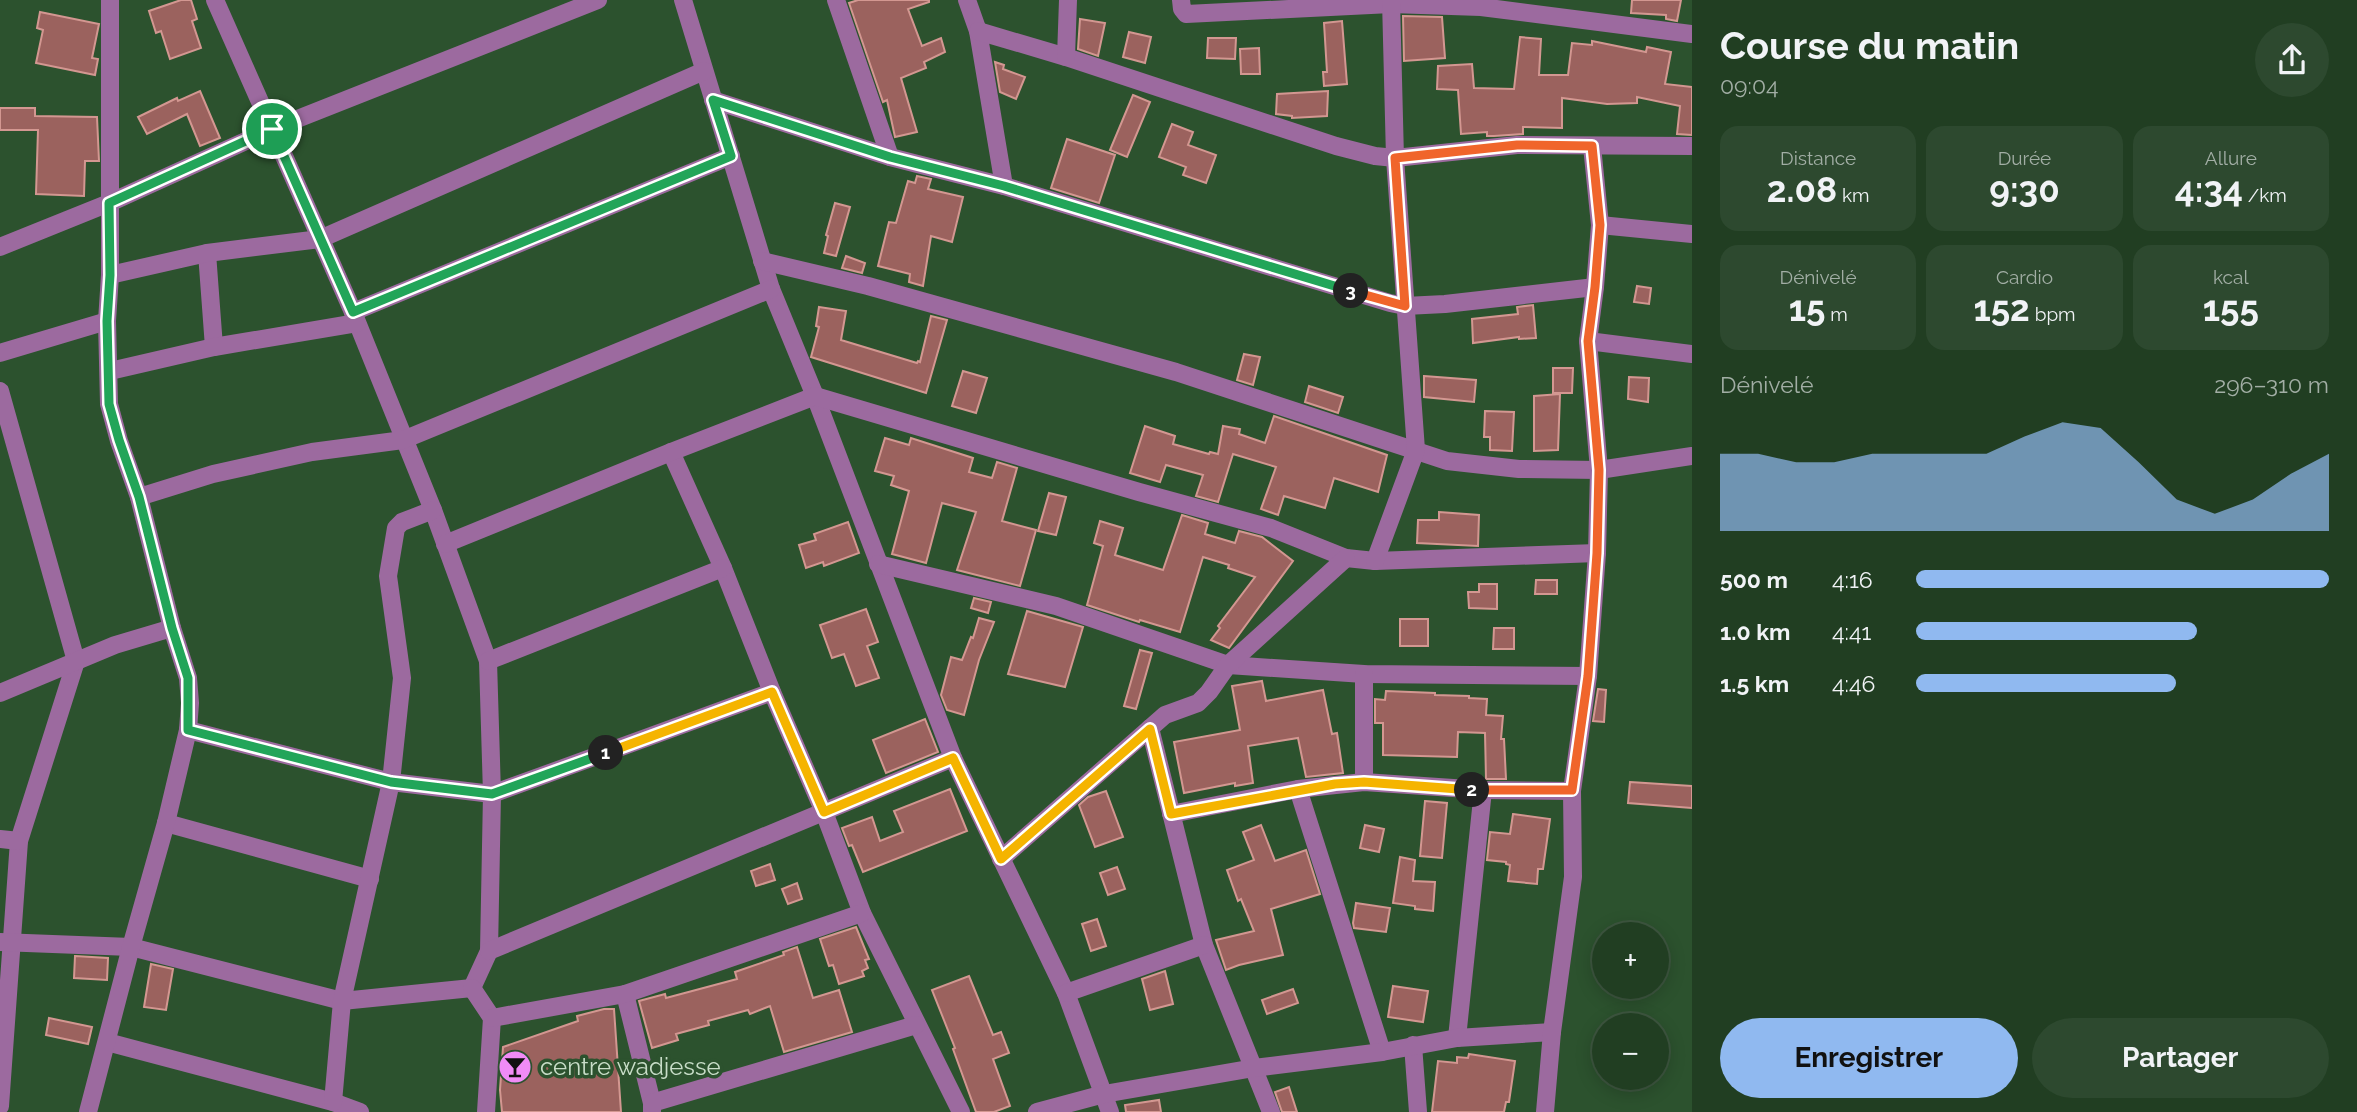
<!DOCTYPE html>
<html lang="fr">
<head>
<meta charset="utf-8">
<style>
	body { margin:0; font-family:Raleway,sans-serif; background:#2d492f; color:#f1f3f6; height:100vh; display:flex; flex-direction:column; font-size:26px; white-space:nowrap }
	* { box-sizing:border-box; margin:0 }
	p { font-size:23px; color:#a2aea5 }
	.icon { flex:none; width:38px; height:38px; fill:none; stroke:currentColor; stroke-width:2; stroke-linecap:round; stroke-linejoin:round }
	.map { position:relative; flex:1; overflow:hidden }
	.drawer { display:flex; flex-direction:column; background:#213e22; width:665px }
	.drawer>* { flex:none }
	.fabs { position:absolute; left:1592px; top:922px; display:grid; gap:14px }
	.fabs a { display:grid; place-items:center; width:77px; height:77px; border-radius:50%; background:#213e22; box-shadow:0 4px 18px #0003,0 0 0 2px #3e5740; font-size:35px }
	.pin { position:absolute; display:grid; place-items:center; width:60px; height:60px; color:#fff; margin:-30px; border:4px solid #fff; border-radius:50%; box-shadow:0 2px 7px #0007 }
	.km { position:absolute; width:35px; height:35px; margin:-18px; border-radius:50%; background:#222; color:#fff; font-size:19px; line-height:35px; text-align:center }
	.round { display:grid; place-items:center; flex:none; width:74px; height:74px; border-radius:37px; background:#2d492f }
	.overview { display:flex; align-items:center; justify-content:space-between; height:119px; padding:0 28px }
	h1 { font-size:38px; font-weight:700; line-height:52px }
	.figures { display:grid; grid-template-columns:repeat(3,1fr); gap:10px; height:119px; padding:7px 28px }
	.figures div { display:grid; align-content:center; border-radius:18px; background:#2d492f; text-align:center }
	.figures b { font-size:35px; font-weight:700 }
	.figures small { font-size:19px; font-weight:400 }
	.figures p { font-size:19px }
	.chart { height:196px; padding:14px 28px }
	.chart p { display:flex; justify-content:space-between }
	.chart svg { width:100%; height:126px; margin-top:7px; fill:#90b9f0; opacity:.7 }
	.cta { display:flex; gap:14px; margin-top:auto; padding:14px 28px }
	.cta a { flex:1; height:80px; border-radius:42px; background:#90b9f0; color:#111; font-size:28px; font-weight:700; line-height:80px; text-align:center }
	.cta a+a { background:#2d492f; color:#f1f3f6 }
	ul { padding:0 28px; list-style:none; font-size:23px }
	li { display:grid; grid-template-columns:112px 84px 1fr; align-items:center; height:52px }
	li i { height:18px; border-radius:9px; background:#90b9f0 }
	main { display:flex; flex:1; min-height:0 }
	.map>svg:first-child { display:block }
	.building { fill:#9b625e; stroke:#d39791; stroke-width:2 }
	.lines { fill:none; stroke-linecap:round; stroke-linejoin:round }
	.minor { stroke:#9c6a9f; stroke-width:18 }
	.split-1-casing { stroke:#fff; stroke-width:14 }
	.split-2-casing { stroke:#fff; stroke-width:14 }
	.split-3-casing { stroke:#fff; stroke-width:14 }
	.split-4-casing { stroke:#fff; stroke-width:14 }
	.split-1 { stroke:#22a559; stroke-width:9 }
	.split-2 { stroke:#f5b400; stroke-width:9 }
	.split-3 { stroke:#f0652b; stroke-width:9 }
	.split-4 { stroke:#22a559; stroke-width:9 }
	.labels { text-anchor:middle; stroke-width:7; stroke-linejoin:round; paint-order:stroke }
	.poi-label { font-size:24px; fill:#c8ddc8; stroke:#2c522e; text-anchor:start }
</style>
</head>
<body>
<main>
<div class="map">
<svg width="1692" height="1112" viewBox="0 0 1692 1112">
	<rect width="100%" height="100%" fill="#2c522e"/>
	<g class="building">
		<polygon points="181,0 191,0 197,19 192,21 201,48 170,59 161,31 156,33 149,11"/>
		<polygon points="858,0 929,0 929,2 908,9 922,46 941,38 945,52 924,62 926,68 901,78 917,132 895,137 887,100 883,102 849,3"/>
		<polygon points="1632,0 1681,0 1677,21 1666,19 1666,15 1631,13"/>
		<polygon points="40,12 99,24 92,58 98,59 95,75 36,63 43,30 37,28"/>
		<polygon points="1403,16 1442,17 1445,58 1404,61"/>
		<polygon points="1080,19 1105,23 1098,56 1078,49"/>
		<polygon points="1342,21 1347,84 1324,86 1323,72 1327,72 1324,23"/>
		<polygon points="1129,32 1151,37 1145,63 1123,57"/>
		<polygon points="1520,37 1541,39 1539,75 1568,75 1572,43 1592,45 1592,41 1646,52 1647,47 1671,52 1665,84 1692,87 1692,135 1677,134 1680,106 1637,97 1637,103 1607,104 1562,98 1562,128 1523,127 1523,134 1494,136 1487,136 1487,132 1461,134 1458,90 1437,89 1438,66 1472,64 1474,88 1514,89"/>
		<polygon points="1208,38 1236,38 1235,59 1207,58"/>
		<polygon points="1259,48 1260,74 1241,74 1240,49"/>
		<polygon points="995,62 1004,65 1003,69 1025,77 1016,99 1000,92"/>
		<polygon points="200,91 220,138 200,146 187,114 147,134 138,117 177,98 178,101"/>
		<polygon points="1328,91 1327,116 1292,118 1292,116 1276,114 1277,94"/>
		<polygon points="1133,95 1150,102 1127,157 1110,150"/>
		<polygon points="0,108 35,108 35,116 97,117 99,161 85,161 84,196 36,194 38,130 0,130"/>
		<polygon points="1172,124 1193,132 1188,145 1216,155 1206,183 1183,175 1186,167 1159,157"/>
		<polygon points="1067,139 1115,155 1099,203 1051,188"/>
		<polygon points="917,176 931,179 928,189 963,197 952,242 931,236 923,286 909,282 910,274 878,266 889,222 896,223 908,181 915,183"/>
		<polygon points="835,203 850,207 836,256 824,253 828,236 826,235"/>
		<polygon points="846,256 865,263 862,273 842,268"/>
		<polygon points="1637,286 1651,288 1649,304 1634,302"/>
		<polygon points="1533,305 1536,338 1519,339 1519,337 1473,343 1472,319 1518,314 1517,307"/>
		<polygon points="819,307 846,311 841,340 917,363 918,361 920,362 931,316 947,320 926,393 811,357 819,327 816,326"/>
		<polygon points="1244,354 1260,357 1253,385 1237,380"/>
		<polygon points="1553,368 1573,368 1572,393 1553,393"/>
		<polygon points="963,371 987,378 976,413 952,406"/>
		<polygon points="1424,376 1476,380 1474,402 1424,397"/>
		<polygon points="1629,377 1649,378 1648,402 1628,399"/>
		<polygon points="1309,386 1343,397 1338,413 1305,402"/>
		<polygon points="1560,394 1558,450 1534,451 1534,396"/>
		<polygon points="1485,411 1514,412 1512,451 1490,450 1490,437 1484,437"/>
		<polygon points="1274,416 1387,455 1378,492 1334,478 1325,508 1284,496 1278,515 1261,509 1276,467 1233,454 1218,502 1196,496 1203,475 1166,465 1160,482 1130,473 1145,426 1175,436 1173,444 1209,454 1210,452 1218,454 1223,426 1240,429 1239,434 1265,443"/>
		<polygon points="885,438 909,445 911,438 973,458 969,472 992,478 997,462 1017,468 1002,521 1036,530 1020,586 957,570 976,512 942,503 926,563 892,554 909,491 891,485 894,476 875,471"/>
		<polygon points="1049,493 1066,497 1056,535 1038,531"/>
		<polygon points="1439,512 1479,515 1478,546 1417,543 1418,520 1439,520"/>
		<polygon points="1182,515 1208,523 1205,534 1235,543 1239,531 1262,537 1293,561 1229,648 1211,640 1220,628 1218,626 1255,577 1228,568 1229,565 1203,557 1180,632 1140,620 1139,622 1087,605 1103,546 1094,543 1100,521 1123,528 1115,555 1163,570"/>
		<polygon points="848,522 859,553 824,566 823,562 806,568 799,545 816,540 814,534"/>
		<polygon points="1536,580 1557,580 1557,594 1535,594"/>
		<polygon points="1479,584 1497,584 1497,609 1469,608 1468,592 1479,592"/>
		<polygon points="974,598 991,602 988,613 971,608"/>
		<polygon points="866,609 878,642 867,646 879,678 856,686 844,654 832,658 820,625"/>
		<polygon points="1027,611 1083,627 1065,687 1008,674"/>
		<polygon points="979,618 994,622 979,660 964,715 947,710 941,695 951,657 962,660 971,637 973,638"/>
		<rect x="1400" y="619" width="28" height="27"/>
		<polygon points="1494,628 1514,628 1514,649 1493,649"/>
		<polygon points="1140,650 1152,653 1136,709 1124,706"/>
		<polygon points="1262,681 1266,701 1323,690 1332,734 1337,733 1343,773 1306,777 1298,738 1248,746 1253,783 1235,786 1235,783 1184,793 1174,742 1240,730 1232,686"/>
		<polygon points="1598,689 1606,690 1604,722 1593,721"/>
		<polygon points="1386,691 1435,693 1435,695 1469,696 1469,698 1487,699 1486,715 1503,716 1501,739 1504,739 1506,779 1486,779 1485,733 1458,732 1457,757 1383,755 1383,723 1375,723 1375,699 1385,700"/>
		<polygon points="925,719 938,752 886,773 873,740"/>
		<polygon points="1630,782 1692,786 1692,808 1628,803"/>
		<polygon points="950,789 967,831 863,872 852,845 849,846 842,828 872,817 880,841 903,832 894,811"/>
		<polygon points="1106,791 1123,837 1095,847 1079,805 1088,797"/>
		<polygon points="1425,801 1447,803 1442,858 1420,856"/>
		<polygon points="1513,814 1550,819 1543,869 1538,869 1537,884 1508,881 1510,865 1506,864 1506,862 1487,860 1490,832 1510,834"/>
		<polygon points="1261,825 1275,861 1306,850 1320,894 1271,909 1283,955 1239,965 1226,970 1216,940 1254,931 1241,899 1238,901 1227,870 1254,860 1243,832"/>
		<polygon points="1365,825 1384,829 1379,852 1360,848"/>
		<polygon points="1400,857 1415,860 1413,881 1435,882 1433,911 1415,909 1415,906 1393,903"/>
		<polygon points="770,864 775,880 756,886 751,871"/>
		<polygon points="1117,867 1125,889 1108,895 1100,873"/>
		<polygon points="797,883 802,899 788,904 782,889"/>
		<polygon points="1356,903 1390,908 1386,932 1354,928 1353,923"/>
		<polygon points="1097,919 1106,946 1091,951 1082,924"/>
		<polygon points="856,927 869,959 865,960 868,968 862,971 864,976 839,984 833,965 829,966 820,939"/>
		<polygon points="797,947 813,998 839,990 852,1032 784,1052 770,1006 750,1014 748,1010 708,1021 709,1025 676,1034 678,1040 652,1048 639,1001 665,994 666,998 737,979 735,972 784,955 783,952"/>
		<polygon points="75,956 108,958 107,980 74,978"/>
		<polygon points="151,964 173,969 166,1010 144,1007"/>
		<polygon points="1165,971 1173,1004 1150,1010 1142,979"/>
		<polygon points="969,976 993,1035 1001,1032 1009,1053 993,1059 1010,1106 994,1112 976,1112 953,1049 955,1048 932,990"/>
		<polygon points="1393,986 1428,991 1423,1022 1388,1017"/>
		<polygon points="1293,989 1298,1003 1267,1014 1262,1000"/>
		<polygon points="604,1009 614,1009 621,1112 502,1112 500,1090 503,1047 578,1021 577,1016"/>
		<polygon points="49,1018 92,1027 88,1044 46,1035"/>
		<polygon points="1469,1054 1515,1061 1509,1102 1506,1102 1504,1112 1432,1112 1438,1061 1457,1063 1457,1057 1468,1058"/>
		<polygon points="1289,1087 1297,1112 1282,1112 1275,1092"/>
		<polygon points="1159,1100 1161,1112 1126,1112 1125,1105"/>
	</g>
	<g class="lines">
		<g class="minor">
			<polyline points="215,0 353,312 433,510 488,661 492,794 489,951 472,988"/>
			<polyline points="683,0 771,289 815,396 953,758 1066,993 1110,1112"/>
			<polyline points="836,0 890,157"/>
			<polyline points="967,0 978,31 1004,186"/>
			<polyline points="1181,0 1182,9 1186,14 1391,4 1481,7 1692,34"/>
			<polyline points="978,31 1066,57 1336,146 1375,156 1395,158 1517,145 1692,146"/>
			<polyline points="1066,57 1068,0"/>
			<polyline points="713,100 890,157 1004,186 1390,303 1405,306 1445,304 1595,287"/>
			<polyline points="1600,225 1692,234"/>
			<polyline points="0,247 109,203 272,129 598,0"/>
			<polyline points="207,253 214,347"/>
			<polyline points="762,261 868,286 1176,372 1447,461 1519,469 1599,470 1692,456"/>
			<polyline points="110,275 207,253 320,239 704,71"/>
			<polyline points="353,312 731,156"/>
			<polyline points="1588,341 1692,354"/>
			<polyline points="0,353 107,321"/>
			<polyline points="110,371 214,347 357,323"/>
			<polyline points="0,391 76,661 19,841 0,1106"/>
			<polyline points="671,452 723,568 772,692 824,812 862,913 961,1112"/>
			<polyline points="139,497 213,474 312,452 403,440 771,289"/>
			<polyline points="445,544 671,452 815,396 1139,492 1271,528 1346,558 1375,561 1597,553"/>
			<polyline points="1375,561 1416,450 1395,158 1391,0"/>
			<polyline points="878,564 1056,606 1228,665 1364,674 1588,676"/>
			<polyline points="488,661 723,568"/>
			<polyline points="1364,674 1364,782"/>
			<polyline points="0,693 115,645 172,628"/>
			<polyline points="1150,728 1204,945 1271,1112"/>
			<polyline points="188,730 391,782 492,794 772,692"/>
			<polyline points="1298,789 1382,1052"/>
			<polyline points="1171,814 1298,789 1364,782 1483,790 1572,791"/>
			<polyline points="166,823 370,879"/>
			<polyline points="0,839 19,841"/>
			<polyline points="1001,859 1165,715 1198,703 1209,692 1228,665 1346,558"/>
			<polyline points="0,942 131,947 342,1001 472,988"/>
			<polyline points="489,951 953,758"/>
			<polyline points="472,988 492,1018 486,1112"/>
			<polyline points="1066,993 1204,945"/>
			<polyline points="625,994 652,1103 652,1112"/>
			<polyline points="492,1018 625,994 862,913"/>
			<polyline points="1457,1038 1483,790"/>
			<polyline points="107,1042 333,1102 360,1112"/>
			<polyline points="1413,1045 1418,1112"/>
			<polyline points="333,1102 342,1001 391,782 402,678 388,576 396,528 402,522 433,510"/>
			<polyline points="652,1103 916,1025"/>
			<polyline points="88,1112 131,947 166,823 188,730 190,703 188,678 172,628 139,497 119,441 109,404 107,321 110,275 110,0"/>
			<polyline points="1037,1112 1104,1094 1254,1068 1382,1052 1457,1038 1552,1032"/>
			<polyline points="1545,1112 1552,1032 1573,877 1572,791 1588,676 1597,553 1599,470 1588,341 1595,287 1600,225 1592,146"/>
		</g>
	</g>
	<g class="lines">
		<defs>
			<polyline id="split-1" points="272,129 109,203 110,275 107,321 109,404 119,440 139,497 172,628 188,678 188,730 391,782 492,794 606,753"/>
			<polyline id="split-2" points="606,753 772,692 824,812 953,758 1001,859 1150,729 1171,814 1335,784 1364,782 1472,790"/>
			<polyline id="split-3" points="1351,291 1405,306 1395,158 1517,145 1592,146 1600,225 1595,287 1588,341 1599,470 1597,553 1588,676 1572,790 1472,790"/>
			<polyline id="split-4" points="272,129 353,312 731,156 713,100 890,157 1004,186 1351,291"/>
		</defs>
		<use href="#split-1" class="split-1-casing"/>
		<use href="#split-2" class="split-2-casing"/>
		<use href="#split-3" class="split-3-casing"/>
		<use href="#split-4" class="split-4-casing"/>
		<use href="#split-1" class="split-1"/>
		<use href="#split-2" class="split-2"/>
		<use href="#split-3" class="split-3"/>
		<use href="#split-4" class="split-4"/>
	</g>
	<defs>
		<symbol id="bar-disc" viewBox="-11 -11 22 22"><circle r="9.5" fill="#f08bf6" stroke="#2c522e"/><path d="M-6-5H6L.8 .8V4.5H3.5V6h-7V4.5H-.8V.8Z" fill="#111"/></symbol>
	</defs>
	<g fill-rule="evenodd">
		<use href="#bar-disc" x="496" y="1048" width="38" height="38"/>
	</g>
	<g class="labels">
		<g class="poi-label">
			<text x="540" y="1075">centre wadjesse</text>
		</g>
	</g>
</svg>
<div class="fabs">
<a>+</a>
<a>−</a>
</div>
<div class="pin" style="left:272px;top:129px;background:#1e9e55"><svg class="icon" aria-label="arrive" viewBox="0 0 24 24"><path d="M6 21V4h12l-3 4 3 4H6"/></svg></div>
<b class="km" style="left:606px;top:753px">1</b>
<b class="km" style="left:1472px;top:790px">2</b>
<b class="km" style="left:1351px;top:291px">3</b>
</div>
<section class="drawer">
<div class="overview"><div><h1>Course du matin</h1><p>09:04</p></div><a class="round"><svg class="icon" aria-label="share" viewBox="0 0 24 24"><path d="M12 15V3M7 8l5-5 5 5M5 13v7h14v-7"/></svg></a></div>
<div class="figures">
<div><p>Distance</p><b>2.08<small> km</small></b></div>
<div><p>Durée</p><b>9:30</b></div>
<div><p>Allure</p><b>4:34<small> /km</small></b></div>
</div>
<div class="figures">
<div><p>Dénivelé</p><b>15<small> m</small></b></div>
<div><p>Cardio</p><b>152<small> bpm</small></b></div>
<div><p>kcal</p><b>155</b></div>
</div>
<div class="chart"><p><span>Dénivelé</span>296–310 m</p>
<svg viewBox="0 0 160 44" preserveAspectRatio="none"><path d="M0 44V17L10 17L20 20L30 20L40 17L50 17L60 17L70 17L80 11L90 6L100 8L110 20L120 33L130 38L140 33L150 24L160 17V44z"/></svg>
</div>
<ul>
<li><b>500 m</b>4:16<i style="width:100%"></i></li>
<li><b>1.0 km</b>4:41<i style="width:68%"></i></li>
<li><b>1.5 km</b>4:46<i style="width:63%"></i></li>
</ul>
<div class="cta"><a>Enregistrer</a><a>Partager</a></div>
</section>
</main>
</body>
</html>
